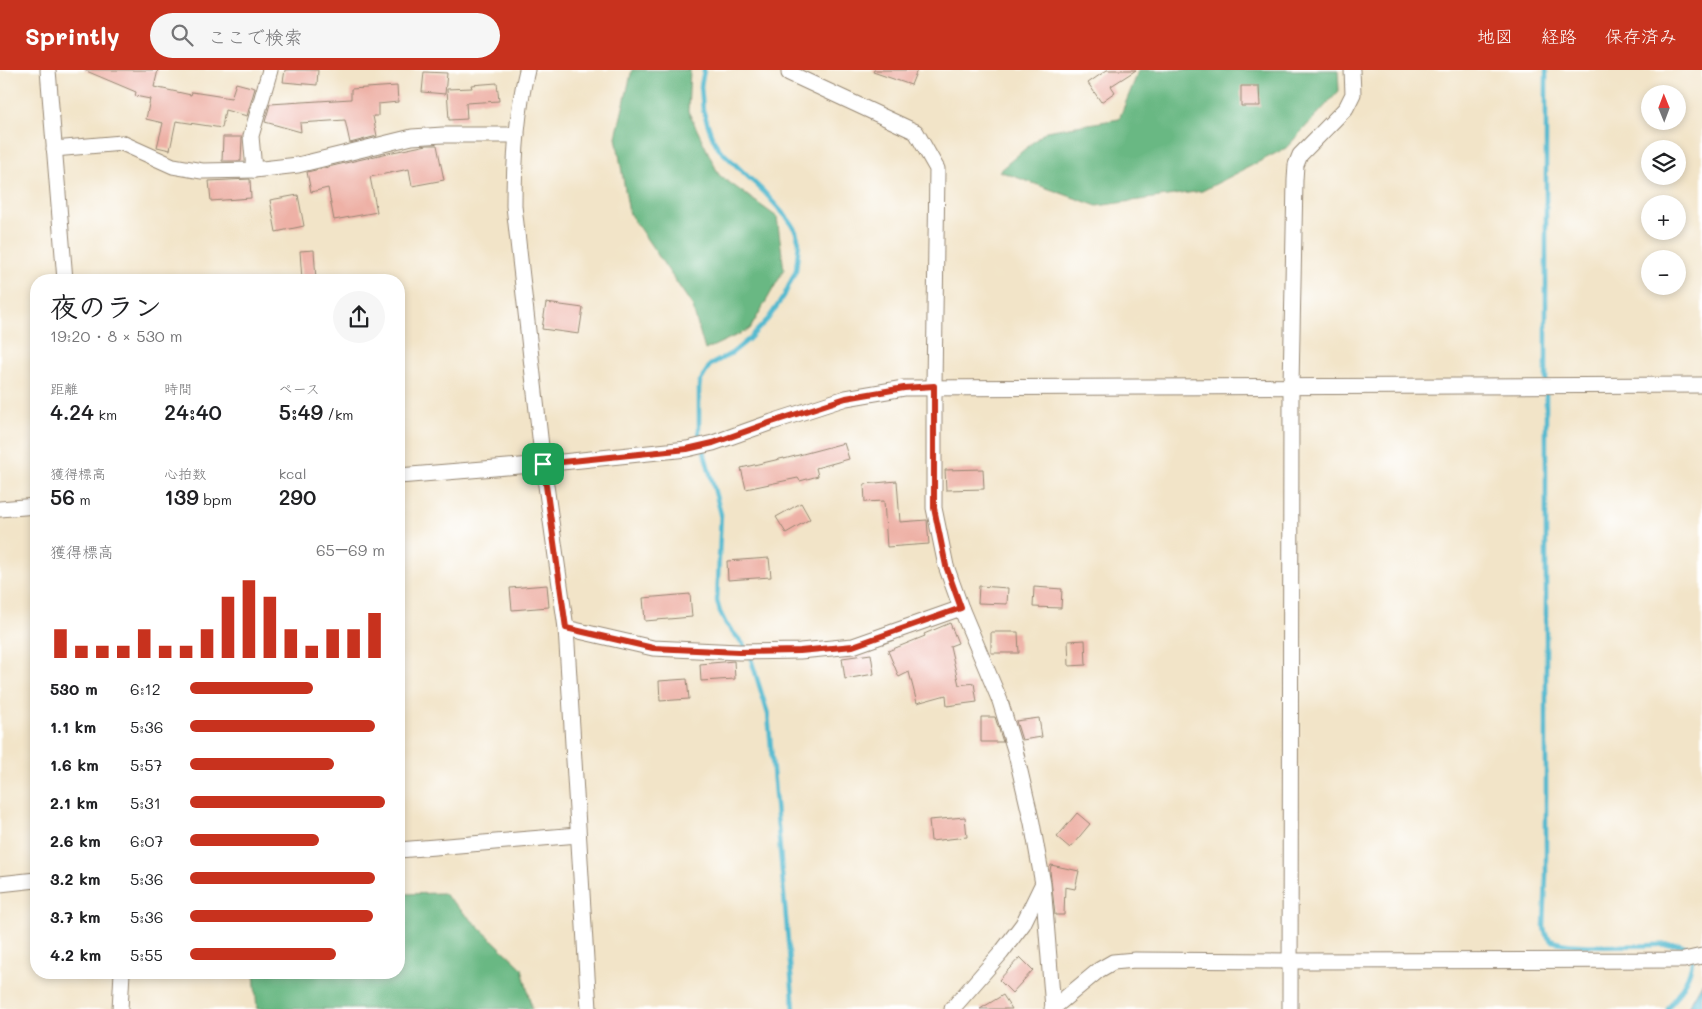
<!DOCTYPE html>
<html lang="ja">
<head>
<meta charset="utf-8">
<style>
	body { margin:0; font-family:Mali,"Klee One",sans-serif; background:#f6f6f6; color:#202124; height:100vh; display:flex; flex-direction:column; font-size:19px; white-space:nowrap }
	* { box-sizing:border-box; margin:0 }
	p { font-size:16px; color:#757577 }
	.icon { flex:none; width:28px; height:28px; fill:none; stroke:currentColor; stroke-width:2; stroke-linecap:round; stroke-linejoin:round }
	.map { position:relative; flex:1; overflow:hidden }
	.panel { position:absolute; left:30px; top:204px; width:375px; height:705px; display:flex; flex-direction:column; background:#fff; border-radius:20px; box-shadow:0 2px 8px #0003 }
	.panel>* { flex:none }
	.needle { width:32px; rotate:359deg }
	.fabs { position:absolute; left:1641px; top:15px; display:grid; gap:10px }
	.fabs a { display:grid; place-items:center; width:45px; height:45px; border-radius:50%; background:#fff; box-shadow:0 2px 8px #0003; font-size:25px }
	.pin { position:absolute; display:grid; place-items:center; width:42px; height:42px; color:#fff; margin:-21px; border-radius:10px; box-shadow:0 2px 8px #0006 }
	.round { display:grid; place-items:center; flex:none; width:52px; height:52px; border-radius:26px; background:#f6f6f6 }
	.head { display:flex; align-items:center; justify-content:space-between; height:85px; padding:0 20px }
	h1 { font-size:28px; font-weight:600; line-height:38px }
	.metrics { display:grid; grid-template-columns:repeat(3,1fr); gap:8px; height:85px; padding:5px 20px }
	.metrics div { display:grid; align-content:center }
	.metrics b { font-size:21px; font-weight:600 }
	.metrics small { font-size:14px; font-weight:400 }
	.metrics p { font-size:14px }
	.chart { height:140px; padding:10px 20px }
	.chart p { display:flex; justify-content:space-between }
	.chart svg { width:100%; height:90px; margin-top:5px; stroke:#c8321e; stroke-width:6 }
	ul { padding:0 20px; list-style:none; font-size:16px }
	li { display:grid; grid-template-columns:80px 60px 1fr; align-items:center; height:38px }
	li i { height:12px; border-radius:6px; background:#c8321e }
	header { display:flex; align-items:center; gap:30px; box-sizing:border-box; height:70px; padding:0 25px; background:#c8321e; color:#fff }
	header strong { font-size:24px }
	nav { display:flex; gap:28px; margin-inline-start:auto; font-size:18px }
	.search { width:350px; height:45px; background:#f6f6f6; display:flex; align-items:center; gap:12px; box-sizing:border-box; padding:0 18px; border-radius:28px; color:#757577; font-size:19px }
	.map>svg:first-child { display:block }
	.forest { fill:#69b883; stroke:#527150 }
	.water { fill:#52b9cf; stroke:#467276 }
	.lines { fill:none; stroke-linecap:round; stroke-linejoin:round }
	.stream { stroke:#52b9cf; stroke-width:4.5 }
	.building { fill:#eeb1a6 }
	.minor-casing { stroke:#968773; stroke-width:17 }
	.minor { stroke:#fff; stroke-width:15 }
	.route-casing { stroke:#fff; stroke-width:10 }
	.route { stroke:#c8321e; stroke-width:6 }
</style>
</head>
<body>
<header>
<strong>Sprintly</strong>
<div class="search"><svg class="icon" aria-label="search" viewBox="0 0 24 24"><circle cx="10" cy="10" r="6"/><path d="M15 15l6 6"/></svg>ここで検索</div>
<nav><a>地図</a><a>経路</a><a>保存済み</a></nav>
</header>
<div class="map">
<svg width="1702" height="939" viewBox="0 0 1702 939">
	<rect width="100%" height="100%" fill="#fff"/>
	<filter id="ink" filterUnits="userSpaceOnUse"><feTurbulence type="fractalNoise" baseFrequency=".02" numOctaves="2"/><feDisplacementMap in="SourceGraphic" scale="10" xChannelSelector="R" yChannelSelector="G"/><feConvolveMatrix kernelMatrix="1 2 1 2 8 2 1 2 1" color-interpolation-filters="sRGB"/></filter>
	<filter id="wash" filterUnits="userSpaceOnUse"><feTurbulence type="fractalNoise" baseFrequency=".0096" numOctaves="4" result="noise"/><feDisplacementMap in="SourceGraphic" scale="20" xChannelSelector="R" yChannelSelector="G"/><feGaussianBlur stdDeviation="1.12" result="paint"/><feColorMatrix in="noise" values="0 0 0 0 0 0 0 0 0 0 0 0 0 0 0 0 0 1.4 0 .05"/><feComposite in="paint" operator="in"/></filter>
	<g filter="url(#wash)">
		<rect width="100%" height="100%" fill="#f2e4c8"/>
		<g class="forest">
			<polygon points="632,0 690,0 688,41 719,105 777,147 784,200 750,259 705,280 692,235 629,143 616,67"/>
			<polygon points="1139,0 1338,0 1339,21 1286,78 1202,121 1097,136 999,101 1046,61 1119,49"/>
			<polygon points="443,823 522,898 532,939 257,939 254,903 399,902 399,824"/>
		</g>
		<polygon class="water" points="1702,913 1702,939 1687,939"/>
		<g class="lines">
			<g class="stream">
				<polyline points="704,0 701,16 703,40 711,64 718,78 764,122 789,150 796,162 799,172 796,200 784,226 768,249 749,269 732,283 710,295 700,312 699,319 699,363 721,444 717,531 720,542 726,554 743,574 751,589 768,644 794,939"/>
				<path d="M1546,0v806l-2,51c1,6 2,10 7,13 15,9 107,5 129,4l11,5c6,21 -12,43 -23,60"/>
			</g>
		</g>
		<g id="blocks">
			<g class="building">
				<polygon points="84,0 158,0 154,17 191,25 192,22 231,28 236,13 255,18 247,46 225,40 222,58 176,51 170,80 157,77 163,53 146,49 150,29 135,26 136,22"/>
				<polygon points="285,0 318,0 317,15 283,12"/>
				<polygon points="874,0 917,0 911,15 873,2"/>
				<polygon points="1107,0 1136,0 1111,16 1115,22 1101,32 1088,13"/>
				<polygon points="424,2 447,3 445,24 422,22"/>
				<polygon points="497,13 499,31 466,33 467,49 449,50 447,19 472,18 471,15"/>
				<polygon points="397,16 398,32 378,34 378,46 373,46 377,66 350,73 345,50 300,53 301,62 265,52 270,34 351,29 351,19"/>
				<polygon points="1241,16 1259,16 1260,36 1241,36"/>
				<polygon points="223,67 242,67 241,91 222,91"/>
				<polygon points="427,75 437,75 444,110 412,116 409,99 370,107 377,142 334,150 328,118 311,122 307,102 388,83"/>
				<polygon points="250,109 251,128 211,131 209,111"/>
				<polygon points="298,125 304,156 276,162 270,130"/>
				<polygon points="314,180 316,210 302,210 300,181"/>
				<polygon points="546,233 583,238 579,264 542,259"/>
				<polygon points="844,373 849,389 816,398 818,406 800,411 798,408 746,419 741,398 784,388 784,389"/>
				<polygon points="983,399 984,419 946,420 945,400"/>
				<polygon points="897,411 900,452 927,450 929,474 887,477 884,431 865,432 864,414"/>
				<polygon points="801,433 810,449 786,463 776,447"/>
				<polygon points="769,488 771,507 728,510 727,491"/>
				<polygon points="547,515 549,537 512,540 510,518"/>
				<polygon points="979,516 1008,518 1007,534 978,533"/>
				<polygon points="1034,517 1062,519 1061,538 1033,537"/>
				<polygon points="690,524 692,547 645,551 643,528"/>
				<polygon points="950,553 958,573 950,576 959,615 974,613 977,632 947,636 946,625 917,633 909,602 899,607 888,581 925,566 924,564"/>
				<polygon points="991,562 1018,562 1019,583 991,583"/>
				<polygon points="1085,570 1086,595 1069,596 1068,571"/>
				<polygon points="871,584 874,604 845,609 842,588"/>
				<polygon points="734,591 735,609 701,611 700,594"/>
				<polygon points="687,609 689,629 660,631 659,611"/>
				<polygon points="981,647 995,647 1003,672 981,672"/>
				<polygon points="1039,648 1042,667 1022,670 1016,651"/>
				<polygon points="1077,743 1090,754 1070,778 1057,767"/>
				<polygon points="965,747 967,767 931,771 929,750"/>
				<polygon points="1051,795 1079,801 1075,819 1065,817 1064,845 1055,845 1050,801"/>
				<polygon points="1020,887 1033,900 1012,923 999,910"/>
				<polygon points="1003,925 1012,939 980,939"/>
			</g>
		</g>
	</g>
	<g filter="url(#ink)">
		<use href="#blocks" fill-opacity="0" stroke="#968773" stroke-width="1"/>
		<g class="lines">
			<defs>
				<g id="minor">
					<polyline points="48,0 65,210"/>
					<path d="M527,0c-11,44 -13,91 -13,136l29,258 23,164 23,381"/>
					<polyline points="789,0 789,3 916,62 937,99 934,316 934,438 946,496 961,538 1000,631 1015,680 1032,753 1043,814 1053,938"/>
					<polyline points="54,79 122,73 173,96 202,101 254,100 298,95 412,67 443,65 517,65"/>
					<polyline points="254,100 251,66 270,0"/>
					<polyline points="399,406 543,394 687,379 713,373 772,352 846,328 904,318 1702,315"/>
					<polyline points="0,439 36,436"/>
					<polyline points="566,558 653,578 739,582 800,581 853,576 961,538"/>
					<polyline points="399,780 578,765"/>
					<polyline points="0,814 36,810"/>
					<polyline points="120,939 122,902"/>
					<polyline points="952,939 1001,883 1023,854 1042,815"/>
					<polyline points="1052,939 1099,900 1113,892 1135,890 1291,891 1684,890 1702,886"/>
					<polyline points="1290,939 1291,315 1295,110 1296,95 1300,85 1346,38 1353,24 1352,0"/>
				</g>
			</defs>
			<use href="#minor" class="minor-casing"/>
			<use href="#minor" class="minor"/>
		</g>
	</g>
	<g class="lines" filter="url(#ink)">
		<defs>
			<polygon id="route" points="934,316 934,438 946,496 961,538 853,576 800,581 739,582 653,578 566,558 543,394 687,379 713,373 772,352 846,328 904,318"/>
		</defs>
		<use href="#route" class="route-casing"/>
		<use href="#route" class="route"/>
	</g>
</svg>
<div class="fabs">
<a><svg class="needle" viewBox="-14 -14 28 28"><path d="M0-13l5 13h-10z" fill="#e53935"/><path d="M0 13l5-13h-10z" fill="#757577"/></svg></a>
<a><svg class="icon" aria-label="layers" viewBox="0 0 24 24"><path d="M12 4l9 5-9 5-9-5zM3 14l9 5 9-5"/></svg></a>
<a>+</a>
<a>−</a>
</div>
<div class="pin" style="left:543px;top:394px;background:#1e9e55"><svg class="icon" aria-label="arrive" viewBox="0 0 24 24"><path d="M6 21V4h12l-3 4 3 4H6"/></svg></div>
<section class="panel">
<div class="head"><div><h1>夜のラン</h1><p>19:20 · 8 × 530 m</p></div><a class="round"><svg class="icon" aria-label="share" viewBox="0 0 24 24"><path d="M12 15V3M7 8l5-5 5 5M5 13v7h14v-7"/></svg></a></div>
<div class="metrics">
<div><p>距離</p><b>4.24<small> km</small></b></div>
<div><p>時間</p><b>24:40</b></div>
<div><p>ペース</p><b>5:49<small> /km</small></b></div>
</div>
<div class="metrics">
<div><p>獲得標高</p><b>56<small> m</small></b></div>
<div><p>心拍数</p><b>139<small> bpm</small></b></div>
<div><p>kcal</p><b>290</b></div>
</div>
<div class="chart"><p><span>獲得標高</span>65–69 m</p>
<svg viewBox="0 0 160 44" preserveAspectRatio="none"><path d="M5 44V30M15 44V38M25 44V38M35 44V38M45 44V30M55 44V38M65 44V38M75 44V30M85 44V14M95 44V6M105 44V14M115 44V30M125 44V38M135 44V30M145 44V30M155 44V22"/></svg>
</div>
<ul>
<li><b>530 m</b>6:12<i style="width:63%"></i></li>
<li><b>1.1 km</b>5:36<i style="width:95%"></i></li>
<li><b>1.6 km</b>5:57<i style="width:74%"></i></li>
<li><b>2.1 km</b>5:31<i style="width:100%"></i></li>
<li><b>2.6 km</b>6:07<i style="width:66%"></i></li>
<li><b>3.2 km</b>5:36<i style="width:95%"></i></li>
<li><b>3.7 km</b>5:36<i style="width:94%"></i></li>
<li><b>4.2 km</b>5:55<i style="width:75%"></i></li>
</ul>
</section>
</div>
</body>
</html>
